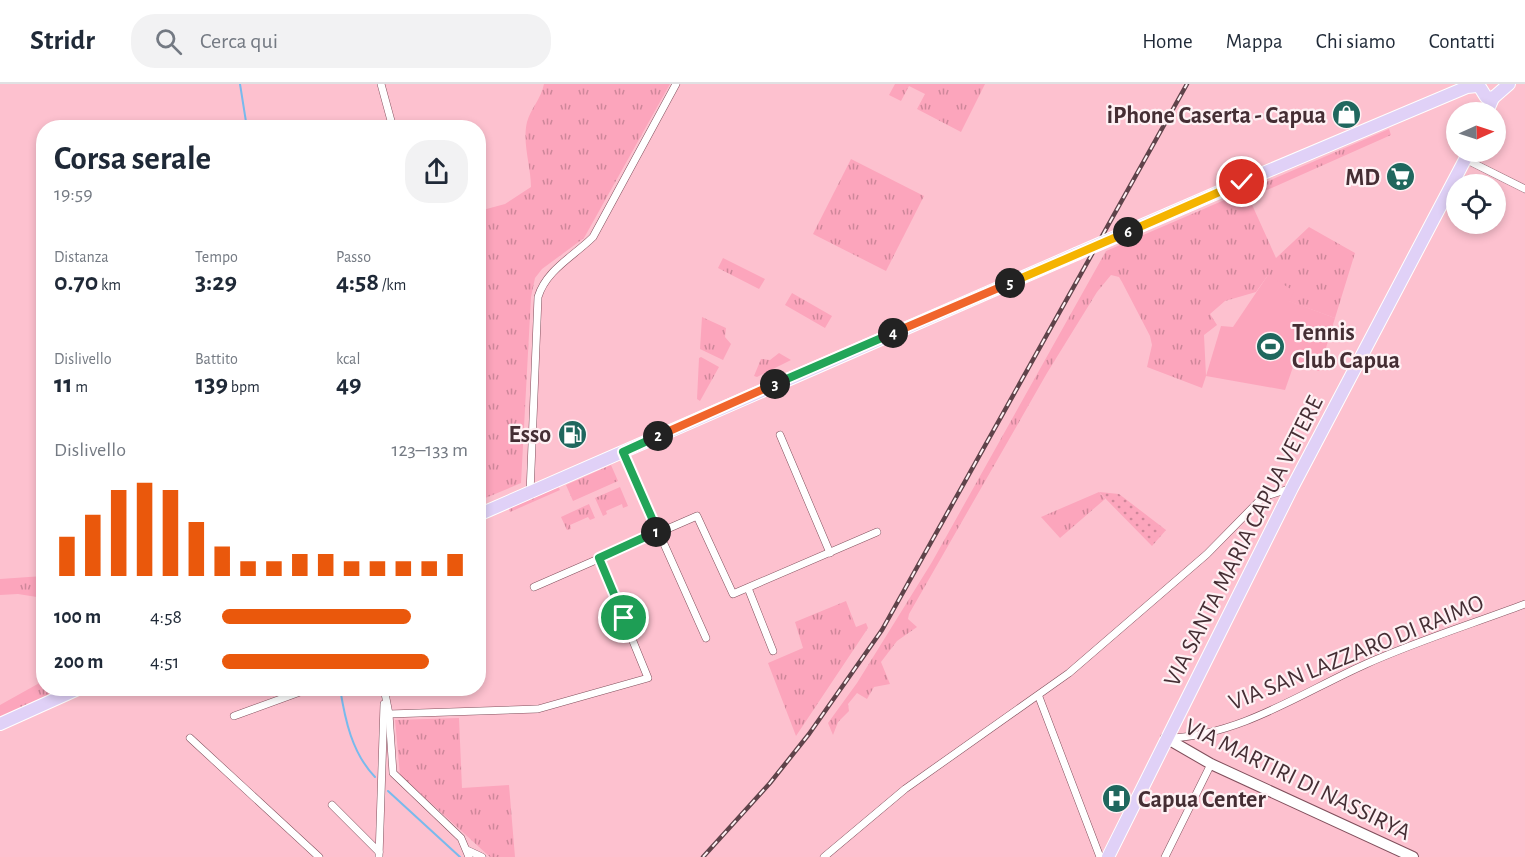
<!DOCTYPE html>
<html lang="it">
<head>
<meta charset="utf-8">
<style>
	body { margin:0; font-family:"Alegreya Sans",sans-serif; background:#f2f2f3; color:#1f2937; height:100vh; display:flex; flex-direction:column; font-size:22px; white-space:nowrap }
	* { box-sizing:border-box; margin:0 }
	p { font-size:20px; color:#747a83 }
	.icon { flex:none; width:33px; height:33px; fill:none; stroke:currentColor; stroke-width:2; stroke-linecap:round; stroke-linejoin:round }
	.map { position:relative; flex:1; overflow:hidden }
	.side { position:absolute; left:36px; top:36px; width:450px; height:576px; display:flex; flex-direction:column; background:#fff; border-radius:24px; box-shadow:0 3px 9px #0003 }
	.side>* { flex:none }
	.needle { width:39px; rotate:87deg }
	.fabs { position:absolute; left:1446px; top:18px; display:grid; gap:12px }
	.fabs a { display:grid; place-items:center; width:60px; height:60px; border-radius:50%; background:#fff; box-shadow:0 3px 9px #0003; font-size:30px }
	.pin { position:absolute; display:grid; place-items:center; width:51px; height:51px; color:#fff; margin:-26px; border:3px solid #fff; border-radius:50%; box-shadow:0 2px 6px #0007 }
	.km { position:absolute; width:30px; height:30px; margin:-15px; border-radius:50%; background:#222; color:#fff; font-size:16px; line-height:30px; text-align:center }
	.round { display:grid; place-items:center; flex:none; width:63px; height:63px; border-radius:24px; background:#f2f2f3 }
	.head { display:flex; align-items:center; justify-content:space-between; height:102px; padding:0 18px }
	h1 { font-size:33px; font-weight:600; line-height:45px }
	.stats { display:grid; grid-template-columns:repeat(3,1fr); gap:9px; height:102px; padding:6px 18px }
	.stats div { display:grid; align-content:center }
	.stats b { font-size:26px; font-weight:600 }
	.stats small { font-size:16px; font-weight:400 }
	.stats p { font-size:16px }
	.chart { height:168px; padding:12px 18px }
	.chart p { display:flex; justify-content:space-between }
	.chart svg { width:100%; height:108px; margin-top:6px; stroke:#ea580c; stroke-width:6 }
	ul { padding:0 18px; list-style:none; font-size:20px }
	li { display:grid; grid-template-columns:96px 72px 1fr; align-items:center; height:45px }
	li i { height:15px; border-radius:8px; background:#ea580c }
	header { display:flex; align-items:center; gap:36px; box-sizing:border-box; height:84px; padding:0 30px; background:#fff; border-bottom:2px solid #e0e1e3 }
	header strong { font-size:28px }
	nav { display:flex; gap:33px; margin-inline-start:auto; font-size:21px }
	.search { width:420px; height:54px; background:#f2f2f3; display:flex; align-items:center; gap:15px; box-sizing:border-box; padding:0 21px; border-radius:24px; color:#747a83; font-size:22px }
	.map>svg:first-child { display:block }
	.grass { fill:url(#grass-tufts) }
	.garden { fill:url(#garden-dots) }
	.pitch { fill:#fca5bc }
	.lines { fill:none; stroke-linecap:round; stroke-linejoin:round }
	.stream { stroke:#78baed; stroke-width:2 }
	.street-casing { stroke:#814f5c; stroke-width:8 }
	.secondary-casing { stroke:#814f5c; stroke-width:12 }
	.primary-casing { stroke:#fff; stroke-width:14 }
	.street { stroke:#fff; stroke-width:7 }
	.secondary { stroke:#fff; stroke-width:10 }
	.primary { stroke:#e0d1f7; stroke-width:12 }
	.rail-casing { stroke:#5f434a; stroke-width:4.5 }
	.rail { stroke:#fef1f4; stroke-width:2; stroke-dasharray:7; stroke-linecap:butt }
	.primary-bridge-casing { stroke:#fff; stroke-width:14; stroke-linecap:butt }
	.primary-bridge { stroke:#e0d1f7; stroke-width:12 }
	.split-1-casing { stroke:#fff; stroke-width:12 }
	.split-2-casing { stroke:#fff; stroke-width:12 }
	.split-3-casing { stroke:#fff; stroke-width:12 }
	.split-4-casing { stroke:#fff; stroke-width:12 }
	.split-5-casing { stroke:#fff; stroke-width:12 }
	.split-6-casing { stroke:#fff; stroke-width:12 }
	.split-7-casing { stroke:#fff; stroke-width:12 }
	.split-1 { stroke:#22a559; stroke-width:8 }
	.split-2 { stroke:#22a559; stroke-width:8 }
	.split-3 { stroke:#f0652b; stroke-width:8 }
	.split-4 { stroke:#22a559; stroke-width:8 }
	.split-5 { stroke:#f0652b; stroke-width:8 }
	.split-6 { stroke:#f5b400; stroke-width:8 }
	.split-7 { stroke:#f5b400; stroke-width:8 }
	.labels { text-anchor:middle; stroke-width:4.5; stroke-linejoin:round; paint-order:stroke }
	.poi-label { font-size:24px; font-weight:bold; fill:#452e34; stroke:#fef1f4; text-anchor:end }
	.street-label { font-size:24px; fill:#452e34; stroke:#fef1f4 }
</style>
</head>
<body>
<header>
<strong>Stridr</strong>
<div class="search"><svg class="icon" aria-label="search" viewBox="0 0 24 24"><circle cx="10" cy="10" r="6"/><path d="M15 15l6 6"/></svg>Cerca qui</div>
<nav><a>Home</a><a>Mappa</a><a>Chi siamo</a><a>Contatti</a></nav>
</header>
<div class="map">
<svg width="1525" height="773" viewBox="0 0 1525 773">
	<defs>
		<pattern id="grass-tufts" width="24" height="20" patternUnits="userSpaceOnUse" patternTransform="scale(1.5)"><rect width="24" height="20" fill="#fca5bc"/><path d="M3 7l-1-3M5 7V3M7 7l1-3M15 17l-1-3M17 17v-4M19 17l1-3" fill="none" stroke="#ce879a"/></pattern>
		<pattern id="garden-dots" width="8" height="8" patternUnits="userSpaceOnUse" patternTransform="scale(1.5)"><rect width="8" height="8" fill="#fca5bc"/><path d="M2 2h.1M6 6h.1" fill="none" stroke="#ce879a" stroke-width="1.8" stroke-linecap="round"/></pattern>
	</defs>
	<rect width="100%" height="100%" fill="#fdc1cf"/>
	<g class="grass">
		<path d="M544,0h126l-86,154 -42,31 -7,9 -4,19 -10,186 -38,16 2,-27h-7l1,-261 26,-7 26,-17c0,-21 -9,-44 -4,-65 4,-14 14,-23 17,-38z"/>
		<polygon points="895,0 985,0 961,48 917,25 925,10 909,2 901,17 889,11"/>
		<polygon points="1389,45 1391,51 1249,114 1276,174 1309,143 1355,169 1335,234 1288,217 1268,191 1256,208 1225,217 1210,230 1217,241 1204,251 1206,292 1202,304 1147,283 1152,261 1150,252 1122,198 1119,193 1111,191 1097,208 1047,289 909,530 908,535 917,543 897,557 881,578 890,600 874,603 867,615 857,609 848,620 849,627 838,638 833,651 828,639 857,599 932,478 1106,167"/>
		<polygon points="851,75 924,112 886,187 813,150"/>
		<polygon points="723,174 765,195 759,205 718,184"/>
		<polygon points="792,209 832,232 825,244 785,221"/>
		<polygon points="702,233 726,244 725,253 731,260 723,276 700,265"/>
		<polygon points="779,269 791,276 757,293 754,292 761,275 770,276"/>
		<polygon points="701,273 719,283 700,317 697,315 699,274"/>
		<polygon points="611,381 618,397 573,417 566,401"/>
		<polygon points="558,402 560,406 510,428 508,423"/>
		<polygon points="620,403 628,422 623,424 622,420 606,427 607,430 603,432 595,414"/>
		<polygon points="1099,408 1105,415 1060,454 1041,433"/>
		<polygon points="589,420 595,434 590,436 588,433 570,441 571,445 567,446 561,433"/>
		<polygon points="43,492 43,514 18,510 0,511 0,495"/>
		<polygon points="846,517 856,543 866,539 868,544 796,652 768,579 803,564 795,538"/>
		<polygon points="43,597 44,604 67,605 0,634 0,621"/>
		<polygon points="459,634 462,704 509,701 515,773 490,773 400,691 395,636"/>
	</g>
	<polygon class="garden" points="1099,408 1119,410 1166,446 1152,462"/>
	<polygon class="pitch" points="1268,191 1294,207 1289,217 1335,234 1319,287 1294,280 1285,306 1206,292 1221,242 1233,243"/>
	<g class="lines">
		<g class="stream">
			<polyline points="240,0 247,44"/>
			<path d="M340,604c5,32 12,65 35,89"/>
			<polyline points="388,707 460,773"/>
		</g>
		<defs>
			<g id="street">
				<polyline points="381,0 393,44"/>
				<polyline points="1465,75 1525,105"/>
				<polyline points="780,351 830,469"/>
				<polyline points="623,368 706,554"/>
				<path d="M530,409l8,-196c8,-27 36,-41 55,-60l83,-153"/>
				<polyline points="534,503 697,432 733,510 877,448"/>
				<polyline points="748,504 773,567"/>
				<polyline points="384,604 389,630 393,689 461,754 469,773"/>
				<polyline points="1039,613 1100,773"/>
				<polyline points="389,630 538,625 648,594 599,474"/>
				<polyline points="234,632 311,604"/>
				<polyline points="190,654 319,773"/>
				<path d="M1170,654c71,-3 133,-46 196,-74 51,-23 106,-40 159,-60"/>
				<polyline points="332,721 379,768"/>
				<polyline points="467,766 482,773"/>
				<polyline points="379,773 384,620"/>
				<polyline points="824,773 905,705 1069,589 1207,470 1263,413 1292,404"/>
				<polyline points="1165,773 1211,680"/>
			</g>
			<polyline id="secondary" points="1166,654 1211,680 1413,773"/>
			<g id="primary">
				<polyline points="1478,0 1486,13 1493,14 1509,0"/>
				<polyline points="1487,28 1493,14"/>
				<polyline points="1242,98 1467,3 1477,2"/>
				<polyline points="478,431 1076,170"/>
				<polyline points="0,640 80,604"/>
				<polyline points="1108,773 1292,404 1469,68"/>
			</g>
		</defs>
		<use href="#street" class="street-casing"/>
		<use href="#secondary" class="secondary-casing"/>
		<use href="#primary" class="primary-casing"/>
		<use href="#street" class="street"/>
		<use href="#secondary" class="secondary"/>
		<use href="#primary" class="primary"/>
		<defs>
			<polyline id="rail" points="703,773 770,699 809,650 882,546 1187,0"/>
		</defs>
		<use href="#rail" class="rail-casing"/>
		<use href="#rail" class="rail"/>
		<defs>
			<polyline id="primary-bridge" points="1076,170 1242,98"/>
		</defs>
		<use href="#primary-bridge" class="primary-bridge-casing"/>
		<use href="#primary-bridge" class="primary-bridge"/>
	</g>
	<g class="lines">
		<defs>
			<polyline id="split-1" points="624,534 599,474 656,448"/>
			<polyline id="split-2" points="656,448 658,448 623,368 658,352"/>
			<polyline id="split-3" points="658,352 775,300"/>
			<polyline id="split-4" points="775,300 893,249"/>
			<polyline id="split-5" points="893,249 1010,199"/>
			<polyline id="split-6" points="1010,199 1128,148"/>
			<polyline id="split-7" points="1128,148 1242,98"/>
		</defs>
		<use href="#split-1" class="split-1-casing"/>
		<use href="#split-2" class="split-2-casing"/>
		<use href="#split-3" class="split-3-casing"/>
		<use href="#split-4" class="split-4-casing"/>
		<use href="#split-5" class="split-5-casing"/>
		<use href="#split-6" class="split-6-casing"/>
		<use href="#split-7" class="split-7-casing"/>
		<use href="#split-1" class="split-1"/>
		<use href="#split-2" class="split-2"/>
		<use href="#split-3" class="split-3"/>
		<use href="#split-4" class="split-4"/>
		<use href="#split-5" class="split-5"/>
		<use href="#split-6" class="split-6"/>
		<use href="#split-7" class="split-7"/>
	</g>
	<defs>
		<symbol id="shop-disc" viewBox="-11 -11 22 22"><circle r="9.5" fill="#1f675e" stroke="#fef1f4"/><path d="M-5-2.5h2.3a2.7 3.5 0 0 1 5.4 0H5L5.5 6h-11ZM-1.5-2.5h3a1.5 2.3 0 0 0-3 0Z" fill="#fff"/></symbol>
		<symbol id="supermarket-disc" viewBox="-11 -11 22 22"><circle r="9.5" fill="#1f675e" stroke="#fef1f4"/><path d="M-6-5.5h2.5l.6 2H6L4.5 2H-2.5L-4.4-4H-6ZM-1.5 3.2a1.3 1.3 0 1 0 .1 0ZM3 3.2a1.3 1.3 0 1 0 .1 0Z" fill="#fff"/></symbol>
		<symbol id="stadium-disc" viewBox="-11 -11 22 22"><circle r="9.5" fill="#1f675e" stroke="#fef1f4"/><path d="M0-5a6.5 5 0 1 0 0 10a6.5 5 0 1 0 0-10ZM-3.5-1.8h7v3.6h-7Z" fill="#fff"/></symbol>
		<symbol id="fuel-disc" viewBox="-11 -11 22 22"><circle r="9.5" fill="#1f675e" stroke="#fef1f4"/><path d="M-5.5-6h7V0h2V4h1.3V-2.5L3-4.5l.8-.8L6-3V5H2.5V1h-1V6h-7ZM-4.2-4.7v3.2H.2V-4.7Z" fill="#fff"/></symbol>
		<symbol id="hospital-disc" viewBox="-11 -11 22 22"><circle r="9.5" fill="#1f675e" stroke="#fef1f4"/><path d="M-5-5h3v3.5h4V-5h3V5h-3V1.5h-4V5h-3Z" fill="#fff"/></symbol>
	</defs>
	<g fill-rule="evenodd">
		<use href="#shop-disc" x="1330" y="14" width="33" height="33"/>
		<use href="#supermarket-disc" x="1384" y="76" width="33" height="33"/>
		<use href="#stadium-disc" x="1254" y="246" width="33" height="33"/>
		<use href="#fuel-disc" x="556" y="334" width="33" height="33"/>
		<use href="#hospital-disc" x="1100" y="698" width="33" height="33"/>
	</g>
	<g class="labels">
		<g class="poi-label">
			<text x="1326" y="39">iPhone Caserta - Capua</text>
			<text x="1380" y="101">MD</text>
			<text x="1292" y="256" text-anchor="start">Tennis<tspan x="1292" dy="28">Club Capua</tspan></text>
			<text x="551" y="358">Esso</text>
			<text x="1138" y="723" text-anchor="start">Capua Center</text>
		</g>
		<g class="street-label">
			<text transform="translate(1243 457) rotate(-63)" y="8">VIA SANTA MARIA CAPUA VETERE</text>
			<text transform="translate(1356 568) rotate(-22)" y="8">VIA SAN LAZZARO DI RAIMO</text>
			<text transform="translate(1298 695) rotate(26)" y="8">VIA MARTIRI DI NASSIRYA</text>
		</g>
	</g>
</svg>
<div class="fabs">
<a><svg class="needle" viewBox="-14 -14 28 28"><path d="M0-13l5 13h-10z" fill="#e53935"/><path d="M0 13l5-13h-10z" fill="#747a83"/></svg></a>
<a><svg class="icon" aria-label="locate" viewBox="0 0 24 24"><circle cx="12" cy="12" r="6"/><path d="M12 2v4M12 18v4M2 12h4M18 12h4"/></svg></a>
</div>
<div class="pin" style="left:624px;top:534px;background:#1e9e55"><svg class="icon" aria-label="arrive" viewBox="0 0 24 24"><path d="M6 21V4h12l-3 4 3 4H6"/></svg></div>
<div class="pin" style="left:1242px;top:98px;background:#d93025"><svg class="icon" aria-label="check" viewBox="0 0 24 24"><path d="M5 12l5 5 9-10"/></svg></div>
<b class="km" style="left:656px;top:448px">1</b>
<b class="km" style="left:658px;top:352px">2</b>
<b class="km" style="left:775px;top:300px">3</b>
<b class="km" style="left:893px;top:249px">4</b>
<b class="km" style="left:1010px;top:199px">5</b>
<b class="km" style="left:1128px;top:148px">6</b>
<section class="side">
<div class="head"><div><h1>Corsa serale</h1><p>19:59</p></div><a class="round"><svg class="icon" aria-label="share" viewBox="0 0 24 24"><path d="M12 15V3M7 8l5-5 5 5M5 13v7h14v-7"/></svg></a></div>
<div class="stats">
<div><p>Distanza</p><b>0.70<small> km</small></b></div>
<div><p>Tempo</p><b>3:29</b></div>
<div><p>Passo</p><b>4:58<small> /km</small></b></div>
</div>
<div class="stats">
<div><p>Dislivello</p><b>11<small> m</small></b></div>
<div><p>Battito</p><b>139<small> bpm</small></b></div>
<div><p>kcal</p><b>49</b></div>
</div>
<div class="chart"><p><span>Dislivello</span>123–133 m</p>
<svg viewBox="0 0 160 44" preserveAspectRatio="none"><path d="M5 44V28M15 44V19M25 44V9M35 44V6M45 44V9M55 44V22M65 44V32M75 44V38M85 44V38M95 44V35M105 44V35M115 44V38M125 44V38M135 44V38M145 44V38M155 44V35"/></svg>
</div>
<ul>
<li><b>100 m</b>4:58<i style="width:77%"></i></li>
<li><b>200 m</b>4:51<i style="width:84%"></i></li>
</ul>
</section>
</div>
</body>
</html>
